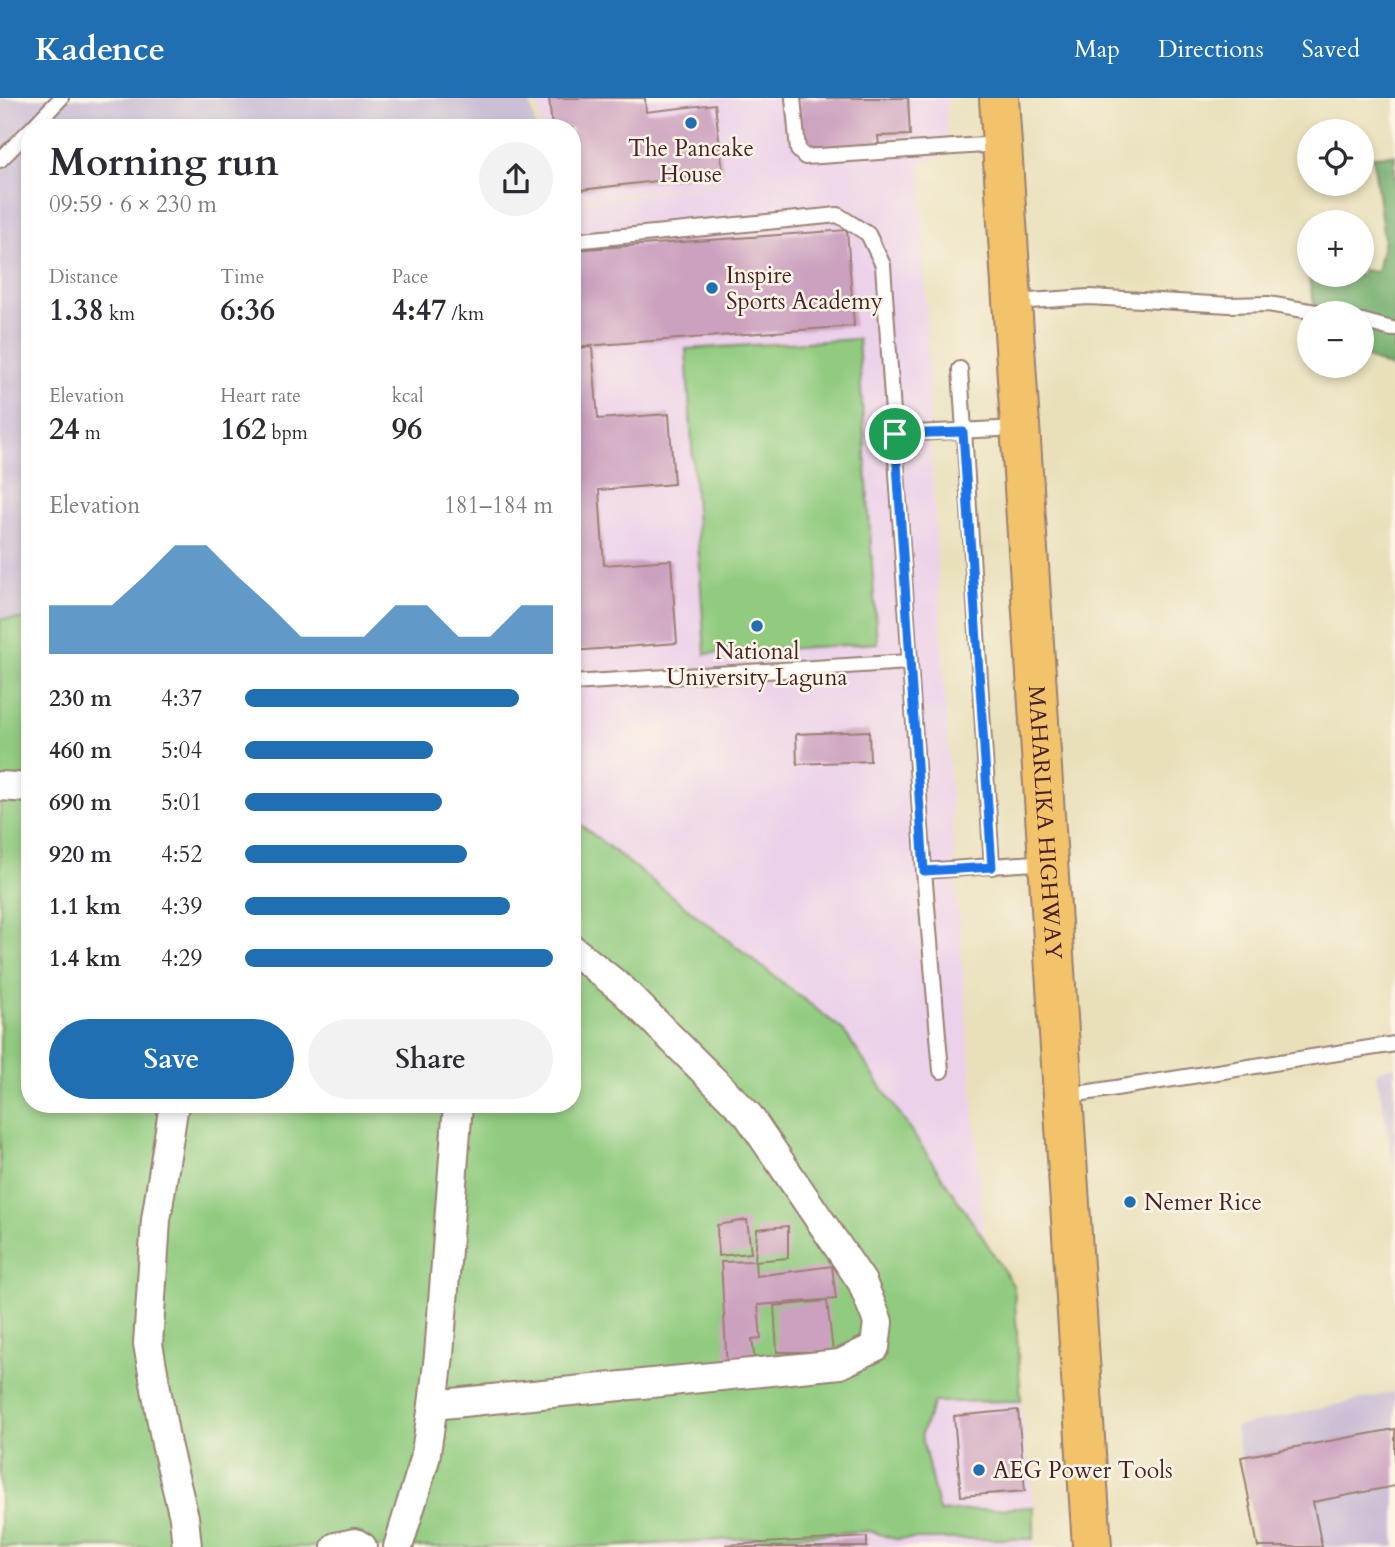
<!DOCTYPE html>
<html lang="en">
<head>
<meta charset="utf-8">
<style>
	body { margin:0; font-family:Cardo,serif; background:#f2f2f3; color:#2b2b33; height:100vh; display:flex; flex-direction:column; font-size:26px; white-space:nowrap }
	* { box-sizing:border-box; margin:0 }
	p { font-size:23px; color:#7c7c81 }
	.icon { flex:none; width:38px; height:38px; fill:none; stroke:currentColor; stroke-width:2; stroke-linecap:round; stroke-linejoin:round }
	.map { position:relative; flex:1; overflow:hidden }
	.panel { position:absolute; left:21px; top:21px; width:560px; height:994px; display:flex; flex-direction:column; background:#fff; border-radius:28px; box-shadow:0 4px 10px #0003 }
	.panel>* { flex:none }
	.tools { position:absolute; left:1297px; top:21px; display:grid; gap:14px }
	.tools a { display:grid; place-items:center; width:77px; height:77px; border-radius:50%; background:#fff; box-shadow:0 4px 10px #0003; font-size:35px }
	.pin { position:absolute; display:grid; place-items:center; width:60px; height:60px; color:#fff; margin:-30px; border:4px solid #fff; border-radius:50%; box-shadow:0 2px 7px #0007 }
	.round { display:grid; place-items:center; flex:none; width:74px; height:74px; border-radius:37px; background:#f2f2f3 }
	.head { display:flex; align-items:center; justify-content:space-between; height:119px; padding:0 28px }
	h1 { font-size:38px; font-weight:600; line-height:52px }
	.stats { display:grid; grid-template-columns:repeat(3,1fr); gap:10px; height:119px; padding:7px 28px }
	.stats div { display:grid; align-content:center }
	.stats b { font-size:30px; font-weight:600 }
	.stats small { font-size:19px; font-weight:400 }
	.stats p { font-size:19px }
	.chart { height:196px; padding:14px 28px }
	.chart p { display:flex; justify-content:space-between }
	.chart svg { width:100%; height:126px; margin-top:7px; fill:#1f6fb2; opacity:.7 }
	.primary-button { display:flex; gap:14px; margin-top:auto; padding:14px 28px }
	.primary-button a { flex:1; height:80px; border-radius:42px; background:#1f6fb2; color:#fff; font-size:28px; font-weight:600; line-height:80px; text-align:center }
	.primary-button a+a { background:#f2f2f3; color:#2b2b33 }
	ul { padding:0 28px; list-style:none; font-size:23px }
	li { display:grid; grid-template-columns:112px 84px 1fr; align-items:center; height:52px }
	li i { height:18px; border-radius:9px; background:#1f6fb2 }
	header { display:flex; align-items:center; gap:42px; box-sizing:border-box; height:98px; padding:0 35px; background:#1f6fb2; color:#fff }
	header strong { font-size:33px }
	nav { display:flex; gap:38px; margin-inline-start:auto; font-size:24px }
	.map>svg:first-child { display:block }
	.built { fill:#ecd1ea }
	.industrial { fill:#cbbfd5 }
	.green { fill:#90cb7f; stroke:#6d7555; stroke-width:2 }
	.forest { fill:#74af6e; stroke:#5f674c; stroke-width:2 }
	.building { fill:#cca1bf }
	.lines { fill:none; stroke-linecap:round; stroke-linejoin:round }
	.service-casing { stroke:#9a8073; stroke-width:18 }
	.minor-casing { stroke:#9a8073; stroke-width:32 }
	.trunk-casing { stroke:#9a8073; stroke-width:42 }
	.service { stroke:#fff; stroke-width:14 }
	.minor { stroke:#fff; stroke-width:28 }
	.trunk { stroke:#f2c36a; stroke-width:38 }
	.route-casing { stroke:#fff; stroke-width:14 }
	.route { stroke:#1a73e8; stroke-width:9 }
	.poi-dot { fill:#1f6fb2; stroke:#fcf5e5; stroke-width:2.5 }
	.labels { text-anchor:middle; stroke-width:5; stroke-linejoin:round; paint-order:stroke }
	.poi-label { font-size:23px; fill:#4a1f2b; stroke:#fcf5e5; text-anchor:start }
	.street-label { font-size:23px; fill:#4a1f2b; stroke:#fcf5e5 }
</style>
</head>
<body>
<header>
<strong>Kadence</strong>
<nav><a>Map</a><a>Directions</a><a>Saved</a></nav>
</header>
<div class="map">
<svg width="1395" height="1449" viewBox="0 0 1395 1449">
	<rect width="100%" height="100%" fill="#fcf5e5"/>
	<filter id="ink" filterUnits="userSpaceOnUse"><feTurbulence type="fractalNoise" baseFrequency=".0143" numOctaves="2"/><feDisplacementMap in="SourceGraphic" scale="14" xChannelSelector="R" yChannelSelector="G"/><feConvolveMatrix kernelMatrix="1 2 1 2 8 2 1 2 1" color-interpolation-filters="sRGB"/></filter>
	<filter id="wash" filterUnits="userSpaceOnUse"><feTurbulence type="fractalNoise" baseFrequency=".00686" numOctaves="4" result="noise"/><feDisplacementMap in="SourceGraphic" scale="28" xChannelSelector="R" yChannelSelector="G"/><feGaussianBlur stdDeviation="1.57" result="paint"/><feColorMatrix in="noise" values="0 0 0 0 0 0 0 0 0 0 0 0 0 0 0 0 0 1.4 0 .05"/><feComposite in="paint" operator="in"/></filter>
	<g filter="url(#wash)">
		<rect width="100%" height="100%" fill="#e9e0bb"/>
		<g class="built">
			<polygon points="537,0 947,0 946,58 921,64 930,335 955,772 984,1141 843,932 572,720 572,105 801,77 572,102 572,30 541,30"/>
			<polygon points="1021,1303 1034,1409 939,1415 921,1336 933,1304"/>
			<polygon points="870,1433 894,1441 1034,1441 1034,1449 603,1449"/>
		</g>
		<g class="industrial">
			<polygon points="0,0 529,0 536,30 30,30 30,521 0,521"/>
			<polygon points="1395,967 1395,1070 1376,974"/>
			<polygon points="1395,1294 1395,1449 1258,1449 1235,1329"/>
		</g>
		<g class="green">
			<polygon points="858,241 877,545 705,556 686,251"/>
			<polygon points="0,521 30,521 30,1006 572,1006 572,720 843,932 984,1141 1014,1189 1021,1303 934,1304 921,1336 939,1414 1034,1409 1034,1441 894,1441 870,1433 603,1449 0,1449"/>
		</g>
		<polygon class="forest" points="1395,57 1395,271 1362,258 1362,215 1316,215 1305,162 1309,162 1309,177 1362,177 1362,172 1377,174 1384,141 1373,58"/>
		<g id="blocks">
			<g class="building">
				<polygon points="549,0 645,0 646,14 715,6 723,75 572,93 572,30 552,30"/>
				<polygon points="811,0 908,0 910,37 878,38 879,48 802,51 799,1"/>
				<polygon points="847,132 854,228 572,249 572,152"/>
				<polygon points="592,249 598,321 669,316 674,386 599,392 604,467 671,462 677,545 572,553 572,250"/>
				<polygon points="869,633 870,663 797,666 796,636"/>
				<polygon points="747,1122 751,1155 718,1158 717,1127"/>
				<polygon points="788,1128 788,1160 755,1163 757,1131"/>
				<polygon points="755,1163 756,1178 832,1168 836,1201 758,1207 761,1240 752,1241 755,1266 727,1270 721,1164"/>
				<polygon points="827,1203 833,1254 777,1254 774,1208"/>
				<polygon points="1018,1312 1025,1393 961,1398 954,1318"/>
				<polygon points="1395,1331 1395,1388 1313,1404 1322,1449 1258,1449 1241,1359"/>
				<polygon points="867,1439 867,1449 726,1449 726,1447"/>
			</g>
		</g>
	</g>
	<g filter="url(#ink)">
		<use href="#blocks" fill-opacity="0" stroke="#9a8073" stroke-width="2"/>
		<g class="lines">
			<defs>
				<g id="service">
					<polyline points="793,0 798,52 805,59 999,46"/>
					<polyline points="32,30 61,0"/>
					<polyline points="0,62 30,32"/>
					<polyline points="572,143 838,117 868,136 883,167 924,773 941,973"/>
					<polyline points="1014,204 1089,199 1230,207 1268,206 1322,215"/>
					<polyline points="1362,223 1392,231"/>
					<polyline points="960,271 992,769"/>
					<polyline points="895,336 1019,330"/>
					<polyline points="572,585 909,564"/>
					<polyline points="924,773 1048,764"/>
					<polyline points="1065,998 1395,946"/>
				</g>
				<g id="minor">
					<polyline points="0,688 30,690"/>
					<polyline points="174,1006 156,1122 148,1246 166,1346 184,1419 187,1449"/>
					<polyline points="433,1307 840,1266 875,1249 878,1224 862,1184 748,1017 623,892 572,851"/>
					<polyline points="336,1449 355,1445 362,1449"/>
					<polyline points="398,1449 425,1361 433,1307 439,1257 458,1006"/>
				</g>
				<g id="trunk">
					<path id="s1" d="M999,0l93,1449"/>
				</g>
			</defs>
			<use href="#service" class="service-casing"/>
			<use href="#minor" class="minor-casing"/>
			<use href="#trunk" class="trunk-casing"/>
			<use href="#service" class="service"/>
			<use href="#minor" class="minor"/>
			<use href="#trunk" class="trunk"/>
		</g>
	</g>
	<g class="lines" filter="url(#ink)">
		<defs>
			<polygon id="route" points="963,334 992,769 924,773 895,336"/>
		</defs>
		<use href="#route" class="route-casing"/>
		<use href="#route" class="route"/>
	</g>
	<g class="poi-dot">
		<circle cx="691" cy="25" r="7"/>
		<circle cx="712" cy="190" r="7"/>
		<circle cx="757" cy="528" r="7"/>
		<circle cx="1130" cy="1104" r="7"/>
		<circle cx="979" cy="1372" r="7"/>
	</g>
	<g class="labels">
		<g class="poi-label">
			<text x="691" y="58" text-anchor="middle">The Pancake<tspan x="691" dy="26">House</tspan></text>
			<text x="726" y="185">Inspire<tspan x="726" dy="26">Sports Academy</tspan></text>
			<text x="757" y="561" text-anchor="middle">National<tspan x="757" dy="26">University Laguna</tspan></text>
			<text x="1144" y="1112">Nemer Rice</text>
			<text x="993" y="1380">AEG Power Tools</text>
		</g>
		<g class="street-label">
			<text dy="8" stroke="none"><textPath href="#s1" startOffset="726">MAHARLIKA HIGHWAY</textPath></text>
		</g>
	</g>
</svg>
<div class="tools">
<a><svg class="icon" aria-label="locate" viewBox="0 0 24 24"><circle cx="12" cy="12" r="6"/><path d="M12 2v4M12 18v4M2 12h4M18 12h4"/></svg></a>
<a>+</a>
<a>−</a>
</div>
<div class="pin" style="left:895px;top:336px;background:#1e9e55"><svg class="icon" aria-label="arrive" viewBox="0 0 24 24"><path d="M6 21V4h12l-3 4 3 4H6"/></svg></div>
<section class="panel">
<div class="head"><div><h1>Morning run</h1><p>09:59 · 6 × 230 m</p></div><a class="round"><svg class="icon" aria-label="share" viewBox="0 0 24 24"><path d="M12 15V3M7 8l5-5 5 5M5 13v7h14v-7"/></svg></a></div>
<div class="stats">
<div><p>Distance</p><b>1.38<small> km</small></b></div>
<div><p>Time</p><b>6:36</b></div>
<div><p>Pace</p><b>4:47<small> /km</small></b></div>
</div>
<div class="stats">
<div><p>Elevation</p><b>24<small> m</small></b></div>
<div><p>Heart rate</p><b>162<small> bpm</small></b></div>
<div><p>kcal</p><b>96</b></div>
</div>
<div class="chart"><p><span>Elevation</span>181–184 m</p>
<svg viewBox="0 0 160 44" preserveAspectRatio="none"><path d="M0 44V27L10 27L20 27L30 17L40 6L50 6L60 17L70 27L80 38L90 38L100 38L110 27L120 27L130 38L140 38L150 27L160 27V44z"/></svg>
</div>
<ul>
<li><b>230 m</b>4:37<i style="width:89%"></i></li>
<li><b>460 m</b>5:04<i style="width:61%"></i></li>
<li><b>690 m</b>5:01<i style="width:64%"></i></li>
<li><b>920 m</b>4:52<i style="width:72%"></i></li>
<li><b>1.1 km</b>4:39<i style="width:86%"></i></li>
<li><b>1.4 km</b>4:29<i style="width:100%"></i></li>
</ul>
<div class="primary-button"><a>Save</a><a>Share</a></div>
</section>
</div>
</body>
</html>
